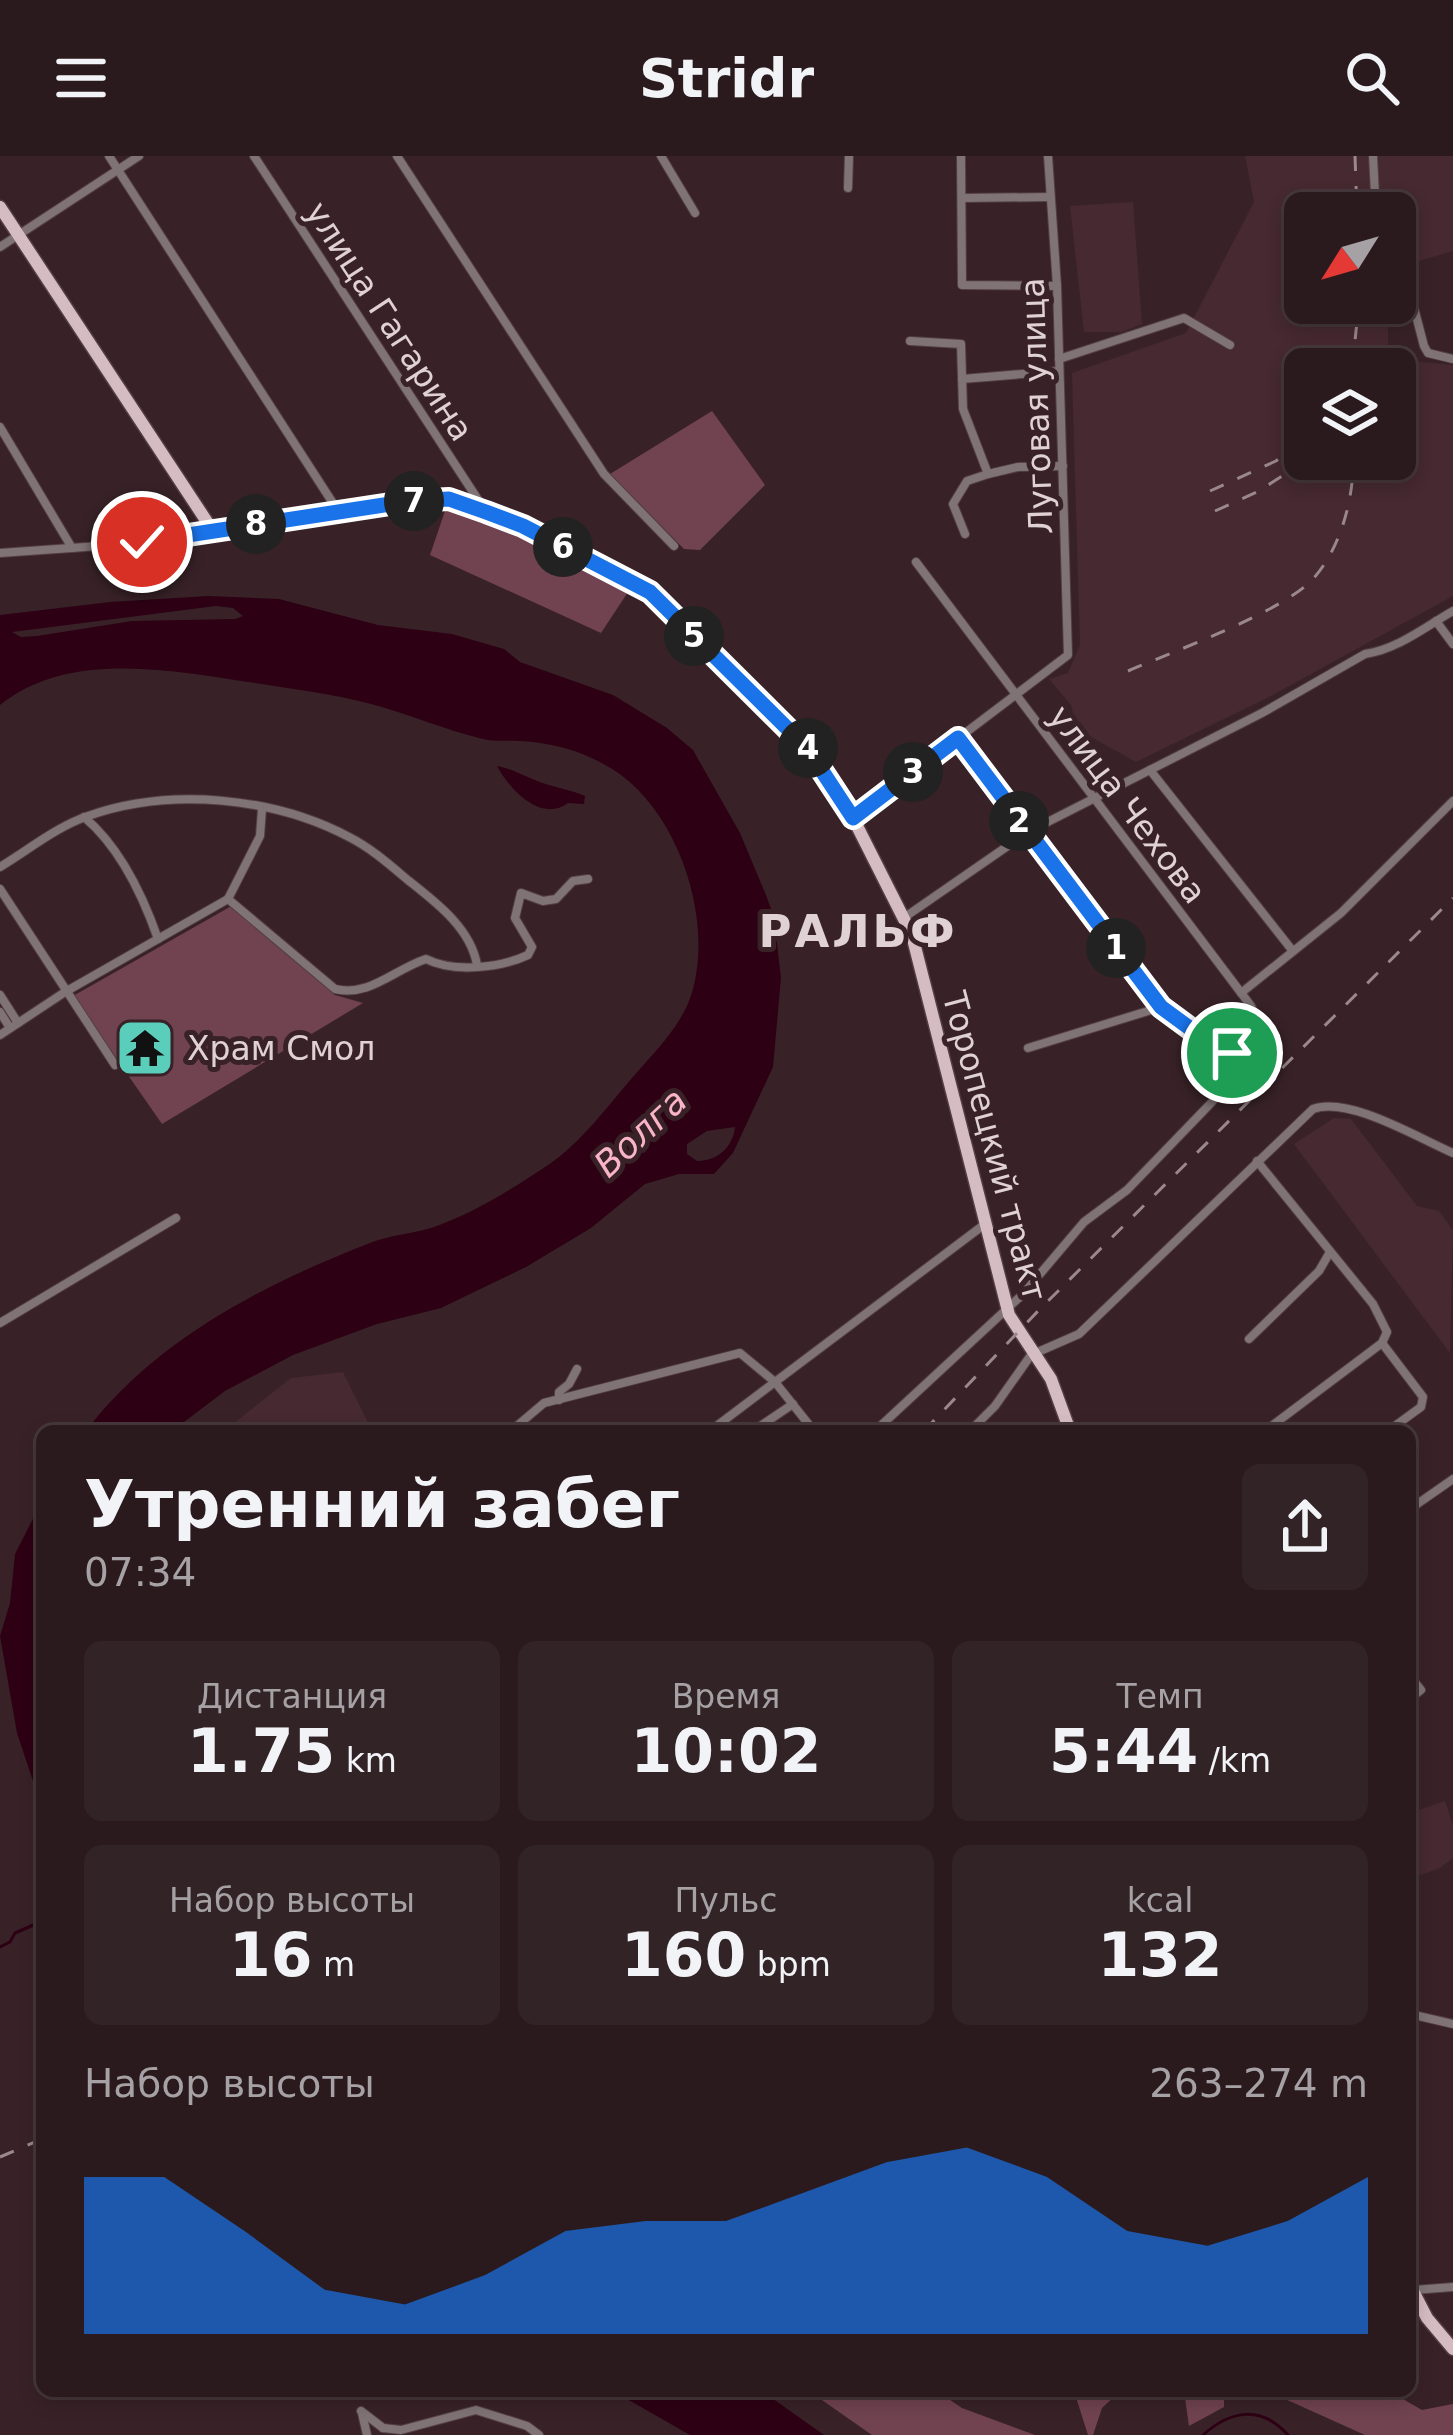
<!DOCTYPE html>
<html lang="ru">
<head>
<meta charset="utf-8">
<style>
	body { margin:0; font-family:"DejaVu Sans",sans-serif; background:#322327; color:#f1f3f6; height:100vh; display:flex; flex-direction:column; font-size:45px; white-space:nowrap }
	* { box-sizing:border-box; margin:0 }
	p { font-size:39px; color:#a5a1a4 }
	.icon { flex:none; width:66px; height:66px; fill:none; stroke:currentColor; stroke-width:2; stroke-linecap:round; stroke-linejoin:round }
	.map { position:relative; flex:1; overflow:hidden }
	.details { position:absolute; left:36px; top:1269px; width:1380px; height:972px; display:flex; flex-direction:column; background:#2a1a1e; border-radius:18px; box-shadow:0 6px 18px #0003,0 0 0 3px #46383c }
	.details>* { flex:none }
	.needle { width:78px; rotate:233deg }
	.buttons { position:absolute; left:1284px; top:36px; display:grid; gap:24px }
	.buttons a { display:grid; place-items:center; width:132px; height:132px; border-radius:18px; background:#2a1a1e; box-shadow:0 6px 18px #0003,0 0 0 3px #46383c; font-size:60px }
	.pin { position:absolute; display:grid; place-items:center; width:102px; height:102px; color:#fff; margin:-51px; border:6px solid #fff; border-radius:50%; box-shadow:0 3px 12px #0007 }
	.km { position:absolute; width:60px; height:60px; margin:-30px; border-radius:50%; background:#222; color:#fff; font-size:33px; line-height:60px; text-align:center }
	.round { display:grid; place-items:center; flex:none; width:126px; height:126px; border-radius:18px; background:#322327 }
	.head { display:flex; align-items:center; justify-content:space-between; height:204px; padding:0 48px }
	h1 { font-size:66px; font-weight:800; line-height:90px }
	.metrics { display:grid; grid-template-columns:repeat(3,1fr); gap:18px; height:204px; padding:12px 48px }
	.metrics div { display:grid; align-content:center; border-radius:18px; background:#322327; text-align:center }
	.metrics b { font-size:60px; font-weight:800 }
	.metrics small { font-size:33px; font-weight:400 }
	.metrics p { font-size:33px }
	.chart { height:336px; padding:24px 48px }
	.chart p { display:flex; justify-content:space-between }
	.chart svg { width:100%; height:216px; margin-top:12px; fill:#1a73e8; opacity:.7 }
	header { display:flex; justify-content:space-between; align-items:center; height:156px; padding:0 48px; background:#2a1a1e; font-size:54px; font-weight:800 }
	.map>svg:first-child { display:block }
	.built { fill:#462931; fill-rule:evenodd }
	.green { fill:#714350 }
	.water { fill:#2d0113; fill-rule:evenodd }
	.lines { fill:none; stroke-linecap:round; stroke-linejoin:round }
	.stream { stroke:#2d0113; stroke-width:3 }
	.minor-casing { stroke:#533e44; stroke-width:10 }
	.major-casing { stroke:#533e44; stroke-width:15 }
	.minor { stroke:#7f7375; stroke-width:8 }
	.major { stroke:#d5bcc2; stroke-width:12 }
	.rail { stroke:#9a888d; stroke-width:3; stroke-dasharray:15 15; stroke-linecap:butt }
	.route-casing { stroke:#fff; stroke-width:24 }
	.route { stroke:#1a73e8; stroke-width:15 }
	.labels { text-anchor:middle; stroke-width:10; stroke-linejoin:round; paint-order:stroke }
	.street-label { font-size:33px; fill:#e0d1d5; stroke:#382228 }
	.poi-label { font-size:33px; fill:#e0d1d5; stroke:#382228; text-anchor:start }
	.water-label { font-size:36px; font-style:italic; fill:#fab4c7; stroke:#382228 }
	.district-label { font-size:45px; font-weight:bold; letter-spacing:3px; fill:#e0d1d5; stroke:#382228 }
</style>
</head>
<body>
<header><svg class="icon" aria-label="menu" viewBox="0 0 24 24"><path d="M4 6h16M4 12h16M4 18h16"/></svg>Stridr<svg class="icon" aria-label="search" viewBox="0 0 24 24"><circle cx="10" cy="10" r="6"/><path d="M15 15l6 6"/></svg></header>
<div class="map">
<svg width="1453" height="2279" viewBox="0 0 1453 2279">
	<rect width="100%" height="100%" fill="#382228"/>
	<g class="built">
		<path d="M1245,0h208v95l-58,17v-55h-90v90h83v56l65,6v231l-184,101 -133,65 -43,-24 -13,1 -9,-34 -22,-26 19,-6 12,-28 -8,-272 114,-40 68,-131zM1305,213h90v90h-90z"/>
		<polygon points="1133,46 1142,168 1122,176 1084,176 1070,50"/>
		<polygon points="1334,962 1351,963 1417,1050 1439,1055 1453,1074 1450,1197 1294,988"/>
		<polygon points="343,1216 372,1275 224,1275 291,1222"/>
		<polygon points="1445,1645 1453,1669 1453,1702 1440,1712 1410,1723 1410,1657"/>
	</g>
	<g class="green">
		<polygon points="712,255 765,329 700,394 684,393 610,318"/>
		<polygon points="446,352 504,370 628,436 601,477 430,399"/>
		<polygon points="235,748 335,839 363,847 162,968 73,840"/>
		<polygon points="809,2235 937,2235 962,2252 1035,2279 872,2279"/>
		<polygon points="1074,2235 1120,2235 1102,2252 1093,2279 1088,2279"/>
		<polygon points="1184,2235 1237,2235 1224,2242 1224,2251 1189,2270"/>
		<polygon points="1267,2235 1389,2235 1422,2254 1453,2248 1453,2279 1365,2279"/>
	</g>
	<g class="water">
		<path d="M208,440l71,3 99,26 74,9 52,15 16,13 93,33 54,33 26,22 47,83 26,62 8,22 7,61 -8,89 -40,86 -19,21h-35l-34,10 -54,44 -65,39 -85,41 -64,16 -84,31 -68,36 -53,40h-86c69,-91 178,-147 284,-188 20,-8 41,-9 61,-15 40,-13 85,-41 120,-65 31,-22 56,-56 81,-85 23,-27 52,-54 61,-89 19,-71 -13,-170 -72,-214 -31,-22 -64,-32 -102,-34 -12,-1 -23,1 -36,-2 -38,-9 -74,-25 -112,-35 -38,-10 -78,-15 -116,-21 -81,-12 -186,-34 -255,22v-90l110,-13zM216,450l17,2 10,8 -8,3 -103,2 -95,15 -16,1 -9,-5zM735,971c-2,19 -16,34 -38,34l-10,-7v-10l20,-13z"/>
		<path d="M497,610c16,3 24,9 38,14 16,7 34,9 50,16l-1,8 -16,-1c-27,20 -58,-13 -71,-37z"/>
		<polygon points="42,1345 42,1652 17,1577 0,1480 10,1447 15,1398"/>
		<polygon points="613,2235 762,2235 824,2279 690,2279"/>
	</g>
	<g class="lines">
		<g class="stream">
			<polyline points="0,1791 10,1786 15,1777 38,1767 42,1771"/>
			<path d="M1203,2279c28,-25 58,-30 85,0"/>
		</g>
		<defs>
			<g id="minor">
				<polyline points="109,0 338,355"/>
				<polyline points="254,0 486,356"/>
				<polyline points="397,0 604,318 674,390"/>
				<polyline points="661,0 695,57"/>
				<polyline points="961,0 962,129 1057,130"/>
				<polyline points="1373,0 1376,57"/>
				<polyline points="848,32 849,0"/>
				<polyline points="962,42 1050,41"/>
				<polyline points="0,91 139,0"/>
				<polyline points="1395,101 1407,125 1424,190 1428,197 1453,203"/>
				<polyline points="910,185 961,188 963,253 988,318 967,325 953,348 965,378"/>
				<polyline points="1059,203 1184,162 1230,189"/>
				<polyline points="962,223 1059,215"/>
				<polyline points="0,271 72,392"/>
				<polyline points="988,318 1018,311 1063,310"/>
				<polyline points="0,397 142,387 213,375"/>
				<path d="M916,406l335,444c18,42 10,40 -21,69"/>
				<polyline points="1436,465 1453,488"/>
				<polyline points="958,582 1161,851 1210,888 1248,900"/>
				<polyline points="1150,614 1292,794"/>
				<path d="M84,661c36,30 59,79 74,122"/>
				<polyline points="853,662 1068,499 1057,130 1048,0"/>
				<path d="M0,711c28,-17 58,-41 88,-51 82,-29 185,-19 261,21 22,11 41,28 60,44 28,22 62,48 68,84"/>
				<polyline points="0,733 115,909"/>
				<path d="M228,743l107,90c35,8 58,-19 91,-30 28,14 74,9 102,-4l4,-8 -17,-29 6,-25 22,8 13,-2 17,-18 15,-2"/>
				<polyline points="228,743 260,680 262,653"/>
				<path d="M905,761l123,-85 234,-119 103,-59c33,-5 60,-27 88,-43"/>
				<polyline points="1241,837 1341,757 1453,645"/>
				<polyline points="0,839 18,867"/>
				<polyline points="0,856 10,872"/>
				<polyline points="0,879 65,836 228,743"/>
				<polyline points="1028,892 1161,851"/>
				<polyline points="1257,1005 1373,1148 1387,1176 1382,1187 1265,1275"/>
				<polyline points="0,1167 176,1062"/>
				<polyline points="1249,1183 1319,1115 1330,1096"/>
				<polyline points="1382,1187 1423,1241 1421,1251 1388,1275"/>
				<polyline points="559,1244 559,1236 569,1228 577,1213"/>
				<polyline points="511,1275 544,1247 740,1197 775,1226 814,1275"/>
				<polyline points="710,1275 985,1068"/>
				<polyline points="753,1275 793,1248"/>
				<polyline points="875,1275 1023,1138 1084,1066 1127,1034 1212,946 1230,919 1232,897"/>
				<path d="M970,1275l25,-25 36,-51 48,-21 234,-225c36,-13 105,29 140,44"/>
				<polyline points="1410,1353 1453,1323"/>
				<polyline points="1410,1520 1421,1534 1410,1543"/>
				<polyline points="1410,1858 1453,1868"/>
				<polyline points="1414,2134 1453,2131"/>
				<polyline points="361,2255 383,2272"/>
				<polyline points="362,2257 367,2279"/>
				<polyline points="383,2272 401,2274 476,2254 527,2270 539,2279"/>
			</g>
			<g id="major">
				<polyline points="0,51 213,375 410,345 449,343 486,356 523,370 650,436 807,592 853,662 912,779 1009,1159 1051,1223 1070,1275"/>
				<polyline points="1410,2129 1427,2162 1453,2193"/>
			</g>
		</defs>
		<use href="#minor" class="minor-casing"/>
		<use href="#major" class="major-casing"/>
		<use href="#minor" class="minor"/>
		<use href="#major" class="major"/>
		<g class="rail">
			<polyline points="1355,0 1357,57"/>
			<polyline points="1352,213 1359,147"/>
			<polyline points="1210,335 1276,305 1305,280"/>
			<polyline points="1215,355 1259,335 1308,303"/>
			<path d="M1128,515c46,-20 152,-58 184,-91 28,-30 42,-81 41,-121"/>
			<polyline points="924,1275 1039,1154 1453,742"/>
			<polyline points="0,2001 42,1983"/>
		</g>
	</g>
	<g class="lines">
		<defs>
			<polyline id="route" points="142,386 410,345 449,343 486,356 523,370 650,436 807,592 853,662 958,582 1161,851 1210,887 1232,897"/>
		</defs>
		<use href="#route" class="route-casing"/>
		<use href="#route" class="route"/>
	</g>
	<defs>
		<symbol id="temple-square" viewBox="-11 -11 22 22"><rect x="-9" y="-9" width="18" height="18" rx="4" fill="#5bcebb" stroke="#382228"/><path d="M0-6L5-2H3V0L6.5 2.5H4V6H1.5V3h-3V6H-4V2.5H-6.5L-3 0V-2H-5Z" fill="#111"/></symbol>
	</defs>
	<g fill-rule="evenodd">
		<use href="#temple-square" x="112" y="859" width="66" height="66"/>
	</g>
	<g class="labels">
		<g class="street-label">
			<text transform="translate(390 165) rotate(57)" y="12">улица Гагарина</text>
			<text transform="translate(1036 250) rotate(-92)" y="12">Луговая улица</text>
			<text transform="translate(1128 648) rotate(53)" y="12">улица Чехова</text>
			<text transform="translate(995 990) rotate(75)" y="12">Торопецкий тракт</text>
		</g>
		<g class="poi-label">
			<text x="187" y="904">Храм Смол</text>
		</g>
		<g class="water-label">
			<text transform="translate(640 976) rotate(-43)" y="13">Волга</text>
		</g>
		<g class="district-label">
			<text x="858" y="791">РАЛЬФ</text>
		</g>
	</g>
</svg>
<div class="buttons">
<a><svg class="needle" viewBox="-14 -14 28 28"><path d="M0-13l5 13h-10z" fill="#e53935"/><path d="M0 13l5-13h-10z" fill="#a5a1a4"/></svg></a>
<a><svg class="icon" aria-label="layers" viewBox="0 0 24 24"><path d="M12 4l9 5-9 5-9-5zM3 14l9 5 9-5"/></svg></a>
</div>
<div class="pin" style="left:1232px;top:897px;background:#1e9e55"><svg class="icon" aria-label="arrive" viewBox="0 0 24 24"><path d="M6 21V4h12l-3 4 3 4H6"/></svg></div>
<div class="pin" style="left:142px;top:386px;background:#d93025"><svg class="icon" aria-label="check" viewBox="0 0 24 24"><path d="M5 12l5 5 9-10"/></svg></div>
<b class="km" style="left:1116px;top:792px">1</b>
<b class="km" style="left:1019px;top:665px">2</b>
<b class="km" style="left:913px;top:616px">3</b>
<b class="km" style="left:808px;top:592px">4</b>
<b class="km" style="left:694px;top:480px">5</b>
<b class="km" style="left:563px;top:391px">6</b>
<b class="km" style="left:414px;top:345px">7</b>
<b class="km" style="left:256px;top:368px">8</b>
<section class="details">
<div class="head"><div><h1>Утренний забег</h1><p>07:34</p></div><a class="round"><svg class="icon" aria-label="share" viewBox="0 0 24 24"><path d="M12 15V3M7 8l5-5 5 5M5 13v7h14v-7"/></svg></a></div>
<div class="metrics">
<div><p>Дистанция</p><b>1.75<small> km</small></b></div>
<div><p>Время</p><b>10:02</b></div>
<div><p>Темп</p><b>5:44<small> /km</small></b></div>
</div>
<div class="metrics">
<div><p>Набор высоты</p><b>16<small> m</small></b></div>
<div><p>Пульс</p><b>160<small> bpm</small></b></div>
<div><p>kcal</p><b>132</b></div>
</div>
<div class="chart"><p><span>Набор высоты</span>263–274 m</p>
<svg viewBox="0 0 160 44" preserveAspectRatio="none"><path d="M0 44V12L10 12L20 23L30 35L40 38L50 32L60 23L70 21L80 21L90 15L100 9L110 6L120 12L130 23L140 26L150 21L160 12V44z"/></svg>
</div>
</section>
</div>
</body>
</html>
